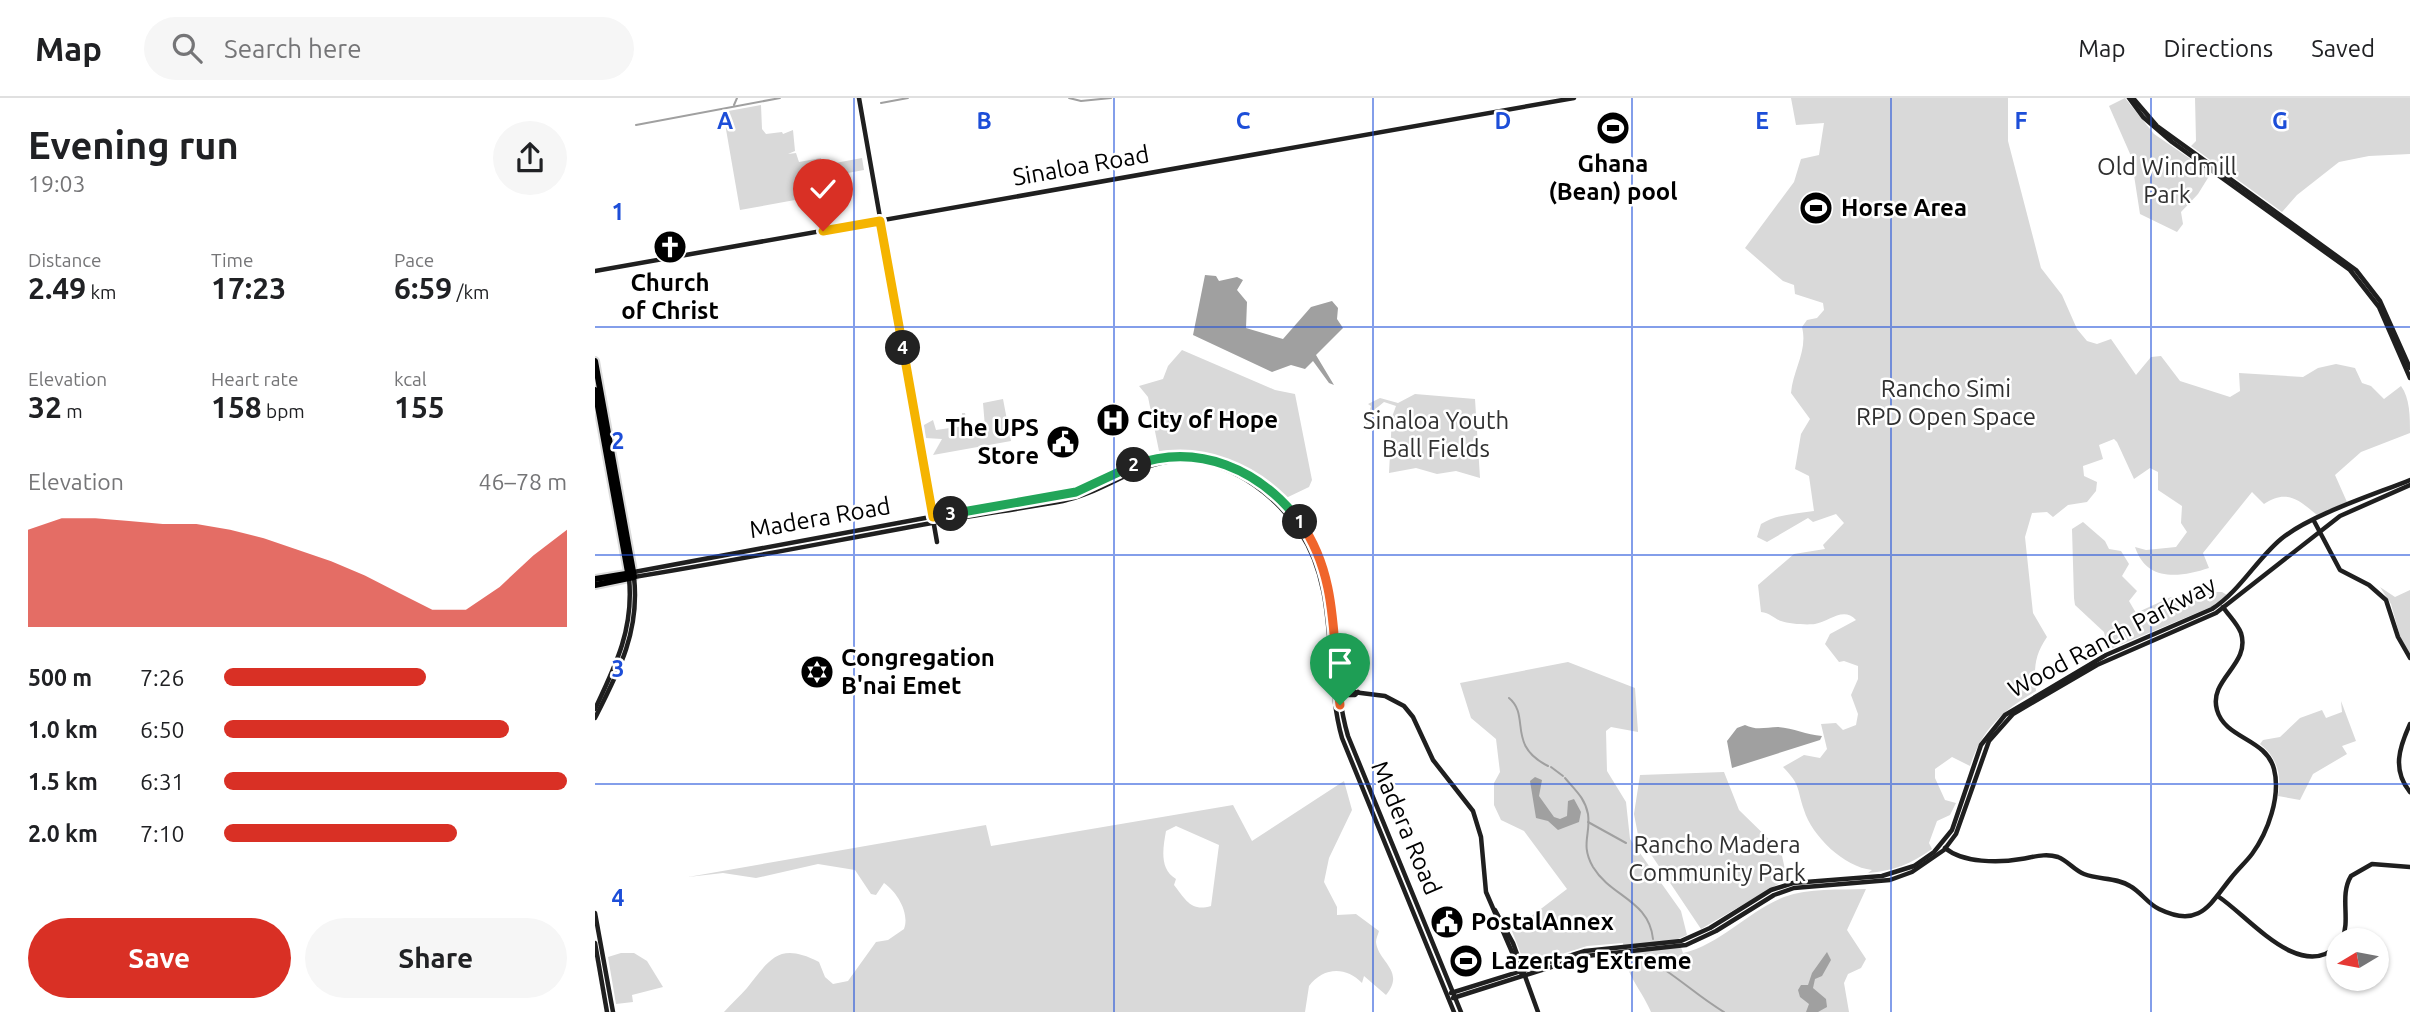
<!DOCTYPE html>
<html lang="en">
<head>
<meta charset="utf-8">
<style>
	body { margin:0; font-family:Ubuntu,sans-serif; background:#f6f6f6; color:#202124; height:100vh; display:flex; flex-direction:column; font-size:26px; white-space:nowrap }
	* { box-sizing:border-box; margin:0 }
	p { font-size:23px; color:#757577 }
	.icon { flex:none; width:38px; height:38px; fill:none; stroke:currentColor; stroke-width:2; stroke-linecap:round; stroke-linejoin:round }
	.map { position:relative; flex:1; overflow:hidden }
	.details { display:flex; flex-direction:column; background:#fff; width:595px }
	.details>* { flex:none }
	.needle { width:46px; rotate:260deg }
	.fabs { position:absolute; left:1731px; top:830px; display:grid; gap:14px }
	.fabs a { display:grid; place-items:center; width:63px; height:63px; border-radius:50%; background:#fff; box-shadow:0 2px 5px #0004; font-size:35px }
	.pin { position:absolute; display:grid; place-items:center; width:60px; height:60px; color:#fff; margin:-72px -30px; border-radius:50% 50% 50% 0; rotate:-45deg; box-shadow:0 0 7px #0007 }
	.pin .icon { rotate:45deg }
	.km { position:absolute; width:35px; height:35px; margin:-18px; border-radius:50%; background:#222; color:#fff; font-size:19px; line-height:35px; text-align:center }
	.round { display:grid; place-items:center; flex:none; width:74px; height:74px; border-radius:37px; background:#f6f6f6 }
	.summary { display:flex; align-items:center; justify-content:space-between; height:119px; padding:0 28px }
	h1 { font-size:38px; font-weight:700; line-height:52px }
	.metrics { display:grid; grid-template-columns:repeat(3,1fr); gap:10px; height:119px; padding:7px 28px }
	.metrics div { display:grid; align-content:center }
	.metrics b { font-size:30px; font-weight:700 }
	.metrics small { font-size:19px; font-weight:400 }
	.metrics p { font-size:19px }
	.chart { height:196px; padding:14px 28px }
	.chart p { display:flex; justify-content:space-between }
	.chart svg { width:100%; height:126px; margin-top:7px; fill:#d93025; opacity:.7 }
	.cta { display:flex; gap:14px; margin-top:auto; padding:14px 28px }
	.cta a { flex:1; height:80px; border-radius:42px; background:#d93025; color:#fff; font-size:28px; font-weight:700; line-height:80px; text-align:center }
	.cta a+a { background:#f6f6f6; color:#202124 }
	ul { padding:0 28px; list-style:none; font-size:23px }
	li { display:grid; grid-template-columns:112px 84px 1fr; align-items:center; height:52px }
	li i { height:18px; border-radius:9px; background:#d93025 }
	header { display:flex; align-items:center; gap:42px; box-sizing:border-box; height:98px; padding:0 35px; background:#fff; border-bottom:2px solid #e0e0e0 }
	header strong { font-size:33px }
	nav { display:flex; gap:38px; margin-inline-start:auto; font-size:24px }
	.search { width:490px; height:63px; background:#f6f6f6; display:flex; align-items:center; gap:18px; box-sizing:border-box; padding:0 24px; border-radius:38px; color:#757577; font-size:26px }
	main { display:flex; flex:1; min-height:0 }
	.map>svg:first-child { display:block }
	.green { fill:#d9d9d9; fill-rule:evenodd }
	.water { fill:#a0a0a0 }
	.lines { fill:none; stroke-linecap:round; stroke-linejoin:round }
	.stream { stroke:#a0a0a0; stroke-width:2 }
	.primary-casing { stroke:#dbdbdb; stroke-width:10 }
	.secondary { stroke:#1f1f1f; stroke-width:4.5 }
	.primary { stroke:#000; stroke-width:6 }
	.split-1-casing { stroke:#fff; stroke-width:14 }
	.split-2-casing { stroke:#fff; stroke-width:14 }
	.split-3-casing { stroke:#fff; stroke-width:14 }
	.split-4-casing { stroke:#fff; stroke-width:14 }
	.split-5-casing { stroke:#fff; stroke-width:14 }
	.split-1 { stroke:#f0652b; stroke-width:9 }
	.split-2 { stroke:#22a559; stroke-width:9 }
	.split-3 { stroke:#22a559; stroke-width:9 }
	.split-4 { stroke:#f5b400; stroke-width:9 }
	.split-5 { stroke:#f5b400; stroke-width:9 }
	.grid { fill:none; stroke:#1d4ed8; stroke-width:2; stroke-opacity:0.55 }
	.labels { text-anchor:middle; stroke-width:5; stroke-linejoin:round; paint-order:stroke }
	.poi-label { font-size:24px; font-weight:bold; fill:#000; stroke:#fff; text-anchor:start }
	.street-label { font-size:24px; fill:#000; stroke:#fff }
	.park-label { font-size:24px; fill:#303030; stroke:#fff }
	.grid-label { font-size:23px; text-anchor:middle; font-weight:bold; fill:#1d4ed8; stroke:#fff; stroke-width:5; stroke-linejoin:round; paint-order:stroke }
</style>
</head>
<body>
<header>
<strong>Map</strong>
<div class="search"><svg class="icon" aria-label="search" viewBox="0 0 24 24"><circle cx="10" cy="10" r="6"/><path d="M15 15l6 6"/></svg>Search here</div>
<nav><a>Map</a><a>Directions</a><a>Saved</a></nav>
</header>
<main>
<section class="details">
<div class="summary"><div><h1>Evening run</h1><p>19:03</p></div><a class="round"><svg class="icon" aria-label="share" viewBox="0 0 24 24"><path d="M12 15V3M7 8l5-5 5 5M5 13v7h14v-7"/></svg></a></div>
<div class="metrics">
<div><p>Distance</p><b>2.49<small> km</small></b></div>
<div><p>Time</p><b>17:23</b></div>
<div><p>Pace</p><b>6:59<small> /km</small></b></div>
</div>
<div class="metrics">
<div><p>Elevation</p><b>32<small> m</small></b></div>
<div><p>Heart rate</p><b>158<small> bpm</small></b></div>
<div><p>kcal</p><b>155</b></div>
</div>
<div class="chart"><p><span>Elevation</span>46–78 m</p>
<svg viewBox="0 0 160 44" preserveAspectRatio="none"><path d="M0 44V10L10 6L20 6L30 7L40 8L50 8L60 10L70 13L80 17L90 21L100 26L110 32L120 38L130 38L140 30L150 19L160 10V44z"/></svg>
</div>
<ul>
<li><b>500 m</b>7:26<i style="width:59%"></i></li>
<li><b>1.0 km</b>6:50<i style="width:83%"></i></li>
<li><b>1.5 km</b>6:31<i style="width:100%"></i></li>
<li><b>2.0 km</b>7:10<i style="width:68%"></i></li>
</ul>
<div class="cta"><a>Save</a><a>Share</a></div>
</section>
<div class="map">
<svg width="1815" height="914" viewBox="0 0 1815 914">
	<rect width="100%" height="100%" fill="#fff"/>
	<g class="green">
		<path d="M1196,0h217v43l33,127 21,27 15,34 10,12 10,3 14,-5 25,36 15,-18 10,-1 19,25 50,16 10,-6 -1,-18 64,4 15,-9 18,-4 19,4 7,15 9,3 13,13 17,-13c9,12 9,31 9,47l-49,19 -26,23 12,27 -30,13c-17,-14 -30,-27 -53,-11l-12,-12 -49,61 6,15c-28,9 -62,15 -74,-21l11,3 30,-3 11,-15 -6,-9 1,-17 -24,-16v-18l-8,-4 -16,11 -17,-37 -3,-3 -15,6 4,14 -20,7 1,10 13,6 -1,9 -9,11 -19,3 -15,12 -6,-5 -15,1 -7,24 8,76 14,24c-13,19 -13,32 -11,54 -33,19 -54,38 -66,75l-18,-9 -17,12v9l10,22 11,3 -6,12 -13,6 -8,22 3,6c-21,15 -39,22 -64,24l4,-3c-28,-3 -60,-34 -68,-60 -8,-24 -3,-24 -21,-43l21,-12 16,3 7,-9 -6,-25 15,-1 7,7 13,-5 2,-11 -7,-19 7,-16v-13l-14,-5 -5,1 -14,-18 5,-10 26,-14c-13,-14 -27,2 -41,4 -8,1 -26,0 -34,-3 -8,-3 -11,-8 -20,-9l-3,-27 36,-31 31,-5 -2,-4 21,-22 -8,-9 -23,8 -5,-4 -41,24 -10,-5 4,-13c17,-10 34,-10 53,-13l-5,-35 -14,-7 6,-35 9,-15 -19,-26c2,-24 17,-42 11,-66l5,-7 10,-2 7,-8 -1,-7 -28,-9 -1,-9 -11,-4 -38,-33 49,-66 7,-23 18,-4 5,-32 -28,2z"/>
		<polygon points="1530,0 1559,36 1616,75 1603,96 1586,114 1588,126 1582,134 1545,116 1536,58 1514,8"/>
		<polygon points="1600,0 1815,0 1815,56 1774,58 1744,64 1702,97 1687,114 1596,48 1601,43"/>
		<polygon points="166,7 167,31 171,36 187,34 188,36 198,32 200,53 193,56 201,55 204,64 226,60 227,63 233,62 235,66 267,60 269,72 209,83 211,100 145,112 128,14"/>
		<path d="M587,252l93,40 20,4 17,86 -3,7 -23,11c-41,-37 -71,-50 -127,-47l-11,-54 -9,-11 24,-7 5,-13z"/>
		<polygon points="820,296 880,301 885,380 861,373 842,376 821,370 794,375 797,319 801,308 789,304 778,313 769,334 776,308 773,306 785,300 803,305"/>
		<polygon points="408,301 416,343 338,357 347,341 330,340 329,327 338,322 341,332 369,328 367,315 370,315 372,327 387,325 390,329 388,305"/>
		<polygon points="1488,424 1510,443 1514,451 1526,453 1534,466 1527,478 1542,493 1534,503 1541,515 1576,499 1589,503 1616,494 1627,494 1632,497 1616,509 1513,552 1509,534 1480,507 1479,500 1477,431"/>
		<polygon points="1785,489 1800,499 1815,492 1815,558 1806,542 1796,506"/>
		<path d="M973,564l67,26 3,44 -27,-5 -5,4 1,40 19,31 4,37 51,72 6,24 -9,4 5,14c38,-9 65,-42 101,-56 25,-9 55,-7 82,-8l-19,41 19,29 -5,9 -13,6 -4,9 5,29h-198c-11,-26 -27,-37 -28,-69l-36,3 -53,17 -4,-5 -8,-1 -10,-26 55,-42 -43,-58 -23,-11 -7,-15v-22l6,-11 -4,-33 -25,-21 -11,-35z"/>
		<path d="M1746,603l15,40 -14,5 5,8 -34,20 -13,26 -22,-4c4,-21 -1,-39 -18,-52l3,-4 17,-3 20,-19 22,-8 4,8 16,-6z"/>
		<polygon points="1129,674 1144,712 1186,753 1192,781 1106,831 1043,737 1039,716 1045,677"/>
		<path d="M749,683l8,29 -23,48 -5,24 13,25v8l19,-1 23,17c-1,4 -3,7 -3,11 2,20 30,29 10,53l-22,-19 -2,7c-16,-17 -39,-16 -53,3l-4,26h-581c7,-8 16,-16 23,-24 24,-30 32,-46 72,-26l6,15 8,7 15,-3 28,-39 12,-2 16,-11c6,-16 -7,-37 -20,-46l-8,12 -5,-1 -16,-24 -37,-6 -62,14 -33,-5 -35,4 298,-52 5,21 242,-41 19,36zM581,728l43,19 -8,61c-20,6 -25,-6 -37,-21l2,-6c-17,-10 -13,-31 -10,-48z"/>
		<polygon points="26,855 39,855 52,863 68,889 37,897 38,904 21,906 13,859"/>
	</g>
	<g class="water">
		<polygon points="610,177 621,178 624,183 642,179 648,182 642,192 652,204 651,230 688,241 716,209 737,203 743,210 742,221 748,230 721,257 739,287 734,285 718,263 710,271 696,267 677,274 598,237"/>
		<path d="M1150,627c12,6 21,2 33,2 16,1 28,8 44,9l-2,4 -88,28 -5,-27 10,-13z"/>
		<polygon points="940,679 947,682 944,698 959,719 965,721 972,718 973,703 979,701 986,714 984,724 963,732 953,723 941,720 935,683"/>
		<polygon points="1232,854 1236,862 1227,878 1220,881 1218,890 1231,901 1232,909 1223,914 1211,914 1214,906 1205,899 1203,892 1206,887 1213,887 1217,875"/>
	</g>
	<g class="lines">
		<g class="stream">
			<polyline points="474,0 486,3 516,0"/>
			<polyline points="286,5 313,0"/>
			<polyline points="139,7 142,0"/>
			<polyline points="41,27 185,0"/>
			<path d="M914,600c22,18 -3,47 39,68"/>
			<polyline points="956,669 968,678"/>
			<path d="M970,680c10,12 20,20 23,36 3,21 -8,30 5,53 18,30 56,33 60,72"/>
			<polyline points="993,724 1031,745"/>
			<polyline points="1059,861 1068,870"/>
			<path d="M1070,872c21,14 37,29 59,42"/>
		</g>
		<defs>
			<g id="primary">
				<polyline points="0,263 39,479 0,487"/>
				<polyline points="0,292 34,480"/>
				<polyline points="0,481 37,475"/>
			</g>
		</defs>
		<use href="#primary" class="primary-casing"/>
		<g class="secondary">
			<polyline points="264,0 342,444"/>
			<polyline points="1534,0 1548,19 1577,44 1755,172 1784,209 1815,280"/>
			<polyline points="1538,0 1562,28 1761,172 1785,203 1815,270"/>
			<polyline points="0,173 979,0"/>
			<polyline points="1719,423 1745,472 1774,487 1791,502 1803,539 1815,560"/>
			<path d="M39,474c97,-18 194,-36 291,-54 47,-8 95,-13 141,-24 44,-10 77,-41 125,-38 44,3 84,31 109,66 46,64 27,143 48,214l113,276"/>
			<polyline points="742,592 790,598 809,608 818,619 838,662 878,713 886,739 891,794 926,875"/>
			<polyline points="742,597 760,597 763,594"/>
			<path d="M0,611c21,-44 39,-81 34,-131"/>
			<path d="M0,620c24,-47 45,-87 39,-141 100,-16 199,-36 298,-54 43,-8 87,-14 131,-22 46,-10 80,-45 130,-40 44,5 83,35 107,71 40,60 23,139 42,206l112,274"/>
			<path d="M1815,626c-11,24 -18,46 0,68"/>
			<path d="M1350,750c18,15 54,15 76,11 13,-2 24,-6 37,-2 10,4 16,13 26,17 15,6 32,3 46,12 11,6 18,18 29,23 41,20 51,-5 72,-31 7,-9 15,-16 21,-24 16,-22 29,-58 22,-85 -8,-31 -49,-30 -57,-59 -9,-31 34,-45 24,-77 -4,-10 -12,-17 -18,-26"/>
			<path d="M1624,799c30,20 82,86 119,48"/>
			<polyline points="900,812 918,845 943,914"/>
			<polyline points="0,815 18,914"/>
			<path d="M1747,842c9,-21 -3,-44 9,-64l21,-12 38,3"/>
			<polyline points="0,845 12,914"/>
			<path d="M856,895l134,-42 96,-10 29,-13 61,-38 22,-7 89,-7 32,-10 20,-14 18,-22 29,-85 24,-30 101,-60 106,-46c28,-18 44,-49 69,-70 29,-24 92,-44 129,-59"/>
			<polyline points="858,900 991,858 1091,847 1121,833 1179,797 1199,790 1295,782 1317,774 1349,752 1361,736 1394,643 1418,616 1502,567 1621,515 1745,418 1815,387"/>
		</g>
		<use href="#primary" class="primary"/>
	</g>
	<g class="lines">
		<defs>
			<path id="split-1" d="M705,424c39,54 32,120 40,183"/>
			<path id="split-2" d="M539,367c64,-23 126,4 166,57"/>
			<polyline id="split-3" points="356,416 481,394 539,367"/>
			<polyline id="split-4" points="308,250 338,419 356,416"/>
			<polyline id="split-5" points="228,133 285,123 308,250"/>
		</defs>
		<use href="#split-1" class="split-1-casing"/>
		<use href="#split-2" class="split-2-casing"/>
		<use href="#split-3" class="split-3-casing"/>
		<use href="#split-4" class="split-4-casing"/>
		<use href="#split-5" class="split-5-casing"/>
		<use href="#split-1" class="split-1"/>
		<use href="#split-2" class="split-2"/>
		<use href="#split-3" class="split-3"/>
		<use href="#split-4" class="split-4"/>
		<use href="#split-5" class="split-5"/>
	</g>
	<path class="grid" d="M259,0v914M519,0v914M778,0v914M1037,0v914M1296,0v914M1556,0v914M0,229h1815M0,457h1815M0,686h1815"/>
	<defs>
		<symbol id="stadium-disc" viewBox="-11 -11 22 22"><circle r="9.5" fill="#000" stroke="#fff"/><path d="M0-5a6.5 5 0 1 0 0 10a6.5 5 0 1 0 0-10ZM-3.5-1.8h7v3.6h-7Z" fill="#fff"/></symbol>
		<symbol id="church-disc" viewBox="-11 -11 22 22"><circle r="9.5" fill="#000" stroke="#fff"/><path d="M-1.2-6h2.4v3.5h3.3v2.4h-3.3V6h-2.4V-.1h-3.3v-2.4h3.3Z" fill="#fff"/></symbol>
		<symbol id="hospital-disc" viewBox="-11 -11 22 22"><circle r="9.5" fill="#000" stroke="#fff"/><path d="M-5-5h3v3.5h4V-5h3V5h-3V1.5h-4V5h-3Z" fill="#fff"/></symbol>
		<symbol id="civic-disc" viewBox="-11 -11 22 22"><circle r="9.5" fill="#000" stroke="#fff"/><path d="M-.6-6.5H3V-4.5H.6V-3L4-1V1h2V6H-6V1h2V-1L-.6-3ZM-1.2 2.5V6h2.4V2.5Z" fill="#fff"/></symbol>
		<symbol id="synagogue-disc" viewBox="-11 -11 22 22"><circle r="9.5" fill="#000" stroke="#fff"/><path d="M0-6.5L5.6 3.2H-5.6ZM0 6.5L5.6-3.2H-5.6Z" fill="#fff"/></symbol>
	</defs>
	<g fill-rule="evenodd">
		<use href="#stadium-disc" x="999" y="11" width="38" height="38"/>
		<use href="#stadium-disc" x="1202" y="91" width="38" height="38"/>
		<use href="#church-disc" x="56" y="130" width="38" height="38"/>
		<use href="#hospital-disc" x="499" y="303" width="38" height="38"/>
		<use href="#civic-disc" x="449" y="325" width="38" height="38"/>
		<use href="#synagogue-disc" x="203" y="555" width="38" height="38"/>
		<use href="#civic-disc" x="833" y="805" width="38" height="38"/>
		<use href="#stadium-disc" x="852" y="844" width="38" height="38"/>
	</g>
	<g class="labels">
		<g class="poi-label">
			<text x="1018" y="74" text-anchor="middle">Ghana<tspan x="1018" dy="28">(Bean) pool</tspan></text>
			<text x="1246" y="118">Horse Area</text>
			<text x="75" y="193" text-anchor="middle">Church<tspan x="75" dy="28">of Christ</tspan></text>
			<text x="542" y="330">City of Hope</text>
			<text x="444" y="338" text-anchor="end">The UPS<tspan x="444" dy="28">Store</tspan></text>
			<text x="246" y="568">Congregation<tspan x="246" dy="28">B'nai Emet</tspan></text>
			<text x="876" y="832">PostalAnnex</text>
			<text x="896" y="871">Lazertag Extreme</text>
		</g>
		<g class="street-label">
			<text transform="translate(486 68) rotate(-10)" y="8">Sinaloa Road</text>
			<text transform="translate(225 420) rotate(-10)" y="8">Madera Road</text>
			<text transform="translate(1517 539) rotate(-28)" y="8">Wood Ranch Parkway</text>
			<text transform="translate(811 730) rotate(67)" y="8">Madera Road</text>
		</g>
		<g class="park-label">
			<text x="1572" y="77">Old Windmill<tspan x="1572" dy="28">Park</tspan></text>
			<text x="1351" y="299">Rancho Simi<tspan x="1351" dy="28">RPD Open Space</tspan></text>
			<text x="841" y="331">Sinaloa Youth<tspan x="841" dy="28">Ball Fields</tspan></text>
			<text x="1122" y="755">Rancho Madera<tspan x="1122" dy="28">Community Park</tspan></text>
		</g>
	</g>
	<g class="grid-label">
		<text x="130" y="31">A</text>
		<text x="389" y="31">B</text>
		<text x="648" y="31">C</text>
		<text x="908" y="31">D</text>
		<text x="1167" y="31">E</text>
		<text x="1426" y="31">F</text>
		<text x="1685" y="31">G</text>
		<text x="23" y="122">1</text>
		<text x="23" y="351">2</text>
		<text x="23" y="579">3</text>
		<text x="23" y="808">4</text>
	</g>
</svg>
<div class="fabs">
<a><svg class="needle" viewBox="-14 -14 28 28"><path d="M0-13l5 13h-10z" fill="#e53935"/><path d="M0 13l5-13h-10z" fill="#757577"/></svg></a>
</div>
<div class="pin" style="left:745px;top:607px;background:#1e9e55"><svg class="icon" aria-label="arrive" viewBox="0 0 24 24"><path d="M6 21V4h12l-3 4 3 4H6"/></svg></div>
<div class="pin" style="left:228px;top:133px;background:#d93025"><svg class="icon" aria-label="check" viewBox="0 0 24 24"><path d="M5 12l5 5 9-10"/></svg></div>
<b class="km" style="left:705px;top:424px">1</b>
<b class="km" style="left:539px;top:367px">2</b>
<b class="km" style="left:356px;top:416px">3</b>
<b class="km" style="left:308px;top:250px">4</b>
</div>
</main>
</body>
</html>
